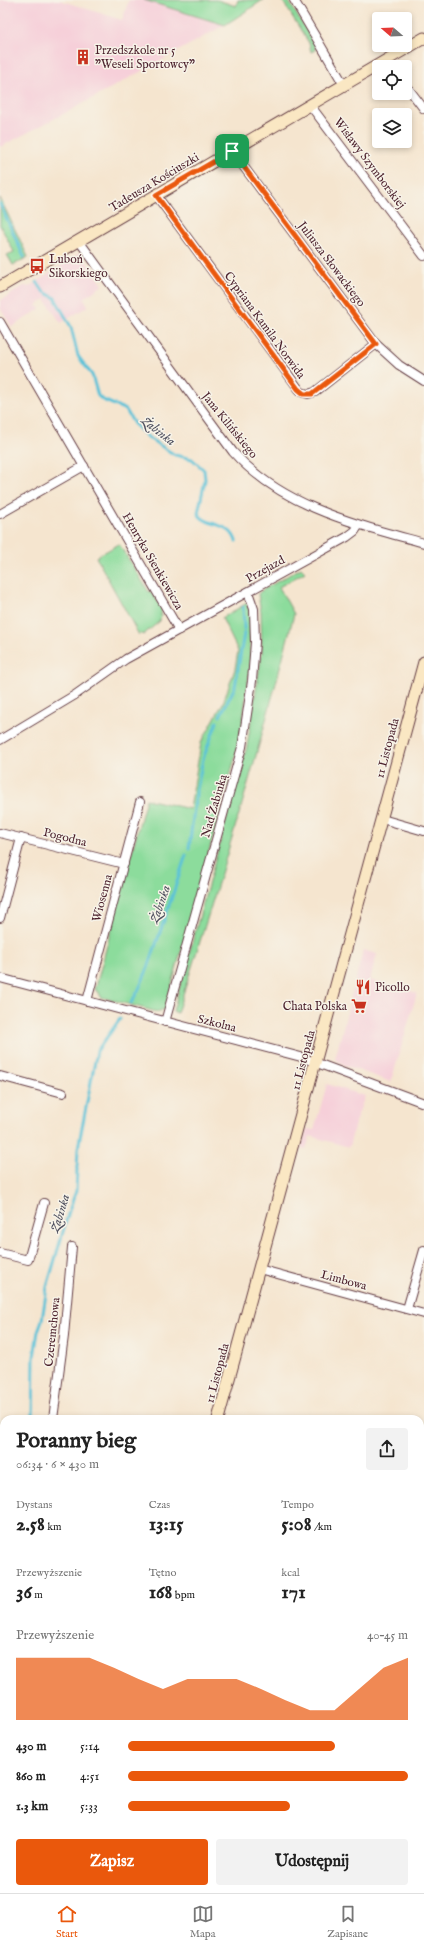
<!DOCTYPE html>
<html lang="pl">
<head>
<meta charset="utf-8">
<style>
	body { margin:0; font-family:"IM FELL English",serif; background:#f2f2f2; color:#222; height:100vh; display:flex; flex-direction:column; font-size:15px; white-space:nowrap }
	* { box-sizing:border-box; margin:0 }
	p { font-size:13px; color:#767676 }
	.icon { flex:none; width:22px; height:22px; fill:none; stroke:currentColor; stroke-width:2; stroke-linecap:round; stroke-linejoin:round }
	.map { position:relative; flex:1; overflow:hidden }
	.side { position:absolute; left:0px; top:1415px; width:424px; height:478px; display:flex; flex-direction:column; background:#fff; border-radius:12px 12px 0 0; box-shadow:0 2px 6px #0003 }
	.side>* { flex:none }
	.needle { width:26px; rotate:289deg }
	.tools { position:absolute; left:372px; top:12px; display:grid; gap:8px }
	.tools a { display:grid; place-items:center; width:40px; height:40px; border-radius:4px; background:#fff; box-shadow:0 2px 6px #0003; font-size:20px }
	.pin { position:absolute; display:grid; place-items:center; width:34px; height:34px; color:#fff; margin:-17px; border-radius:8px; box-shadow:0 2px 6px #0006 }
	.round { display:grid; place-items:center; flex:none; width:42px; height:42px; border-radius:4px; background:#f2f2f2 }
	.summary { display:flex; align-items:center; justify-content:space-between; height:68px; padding:0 16px }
	h1 { font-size:22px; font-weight:800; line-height:30px }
	.metrics { display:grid; grid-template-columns:repeat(3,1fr); gap:6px; height:68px; padding:4px 16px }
	.metrics div { display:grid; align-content:center }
	.metrics b { font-size:20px; font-weight:800 }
	.metrics small { font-size:11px; font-weight:400 }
	.metrics p { font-size:11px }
	.chart { height:112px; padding:8px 16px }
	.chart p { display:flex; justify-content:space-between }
	.chart svg { width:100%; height:72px; margin-top:4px; fill:#ea580c; opacity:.7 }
	.cta { display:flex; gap:8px; margin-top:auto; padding:8px 16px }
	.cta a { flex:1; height:46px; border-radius:4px; background:#ea580c; color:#fff; font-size:16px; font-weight:800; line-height:46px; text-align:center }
	.cta a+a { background:#f2f2f2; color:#222 }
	ul { padding:0 16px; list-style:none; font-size:13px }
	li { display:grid; grid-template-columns:64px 48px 1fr; align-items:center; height:30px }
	li i { height:10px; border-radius:5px; background:#ea580c }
	.dock { display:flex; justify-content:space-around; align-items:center; height:56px; border-top:1px solid #e0e0e0; background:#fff; font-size:11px; color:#767676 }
	.dock a { display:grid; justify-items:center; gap:2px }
	.dock .current { color:#ea580c }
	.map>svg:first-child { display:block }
	.built { fill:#f6cfd9 }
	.green { fill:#8cdc9c; stroke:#6b7e64 }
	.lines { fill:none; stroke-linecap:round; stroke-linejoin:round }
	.stream { stroke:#5bc2d8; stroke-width:3 }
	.street-casing { stroke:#643d44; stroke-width:10 }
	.secondary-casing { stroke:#643d44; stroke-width:13 }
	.street { stroke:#fff; stroke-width:8 }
	.secondary { stroke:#fae7c3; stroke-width:11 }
	.route-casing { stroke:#fff; stroke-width:8 }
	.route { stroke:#ea580c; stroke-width:5 }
	.labels { text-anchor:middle; stroke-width:3; stroke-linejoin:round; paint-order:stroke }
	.poi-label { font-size:12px; fill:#4a1f2b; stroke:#f7f3e8; text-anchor:start }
	.street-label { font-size:12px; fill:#4a1f2b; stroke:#f7f3e8 }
	.water-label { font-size:13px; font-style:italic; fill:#4f505f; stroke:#f7f3e8 }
</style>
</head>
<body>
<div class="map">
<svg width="424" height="1893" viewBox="0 0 424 1893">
	<rect width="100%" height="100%" fill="#f7f3e8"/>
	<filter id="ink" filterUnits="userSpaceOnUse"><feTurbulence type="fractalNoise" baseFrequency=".025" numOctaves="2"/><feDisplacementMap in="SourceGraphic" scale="8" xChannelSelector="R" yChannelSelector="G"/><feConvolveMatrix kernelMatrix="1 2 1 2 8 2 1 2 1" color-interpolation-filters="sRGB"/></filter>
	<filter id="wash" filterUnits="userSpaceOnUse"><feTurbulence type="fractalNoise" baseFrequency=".012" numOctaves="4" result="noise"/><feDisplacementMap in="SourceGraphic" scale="16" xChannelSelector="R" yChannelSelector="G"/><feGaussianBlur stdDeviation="0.9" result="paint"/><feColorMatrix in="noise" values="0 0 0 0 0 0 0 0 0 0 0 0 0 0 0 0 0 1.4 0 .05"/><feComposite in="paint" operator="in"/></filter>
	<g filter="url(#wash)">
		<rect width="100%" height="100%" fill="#f5e5cf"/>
		<g class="built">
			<polygon points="0,0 59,0 122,20 129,0 144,0 225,25 73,109 0,147"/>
			<polygon points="80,253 103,285 84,298 88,306 61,323 45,299 37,305 40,309 12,327 0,308 0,301 24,286 29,287"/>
			<polygon points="363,950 377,954 370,980 417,993 391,1082 344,1065 335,1059"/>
			<polygon points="327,1084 365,1096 356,1120 349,1147 310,1136 306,1149 301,1148 307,1129 314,1130"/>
		</g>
		<g class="green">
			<polygon points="144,0 217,0 236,6 238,0 263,0 225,25"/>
			<polygon points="282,0 288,0 315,45 315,50 311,52 309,43"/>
			<polygon points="0,198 28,257 13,265 7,255 14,252 0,225"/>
			<polygon points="119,544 149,592 151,591 162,608 160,621 143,635 141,633 139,635 96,557"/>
			<path d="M301,568l4,4 -26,15 15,27c-34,135 -74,267 -117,399l-4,-2 74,-265 15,-94 -1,-40 -3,-18 3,-3z"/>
			<polygon points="247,603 250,612 250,667 240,740 165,1009 157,1012 101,997 98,991 95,990 146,799 190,809 201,743 223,703 235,669 238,651 222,618"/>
			<polygon points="420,1763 424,1764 424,1797 420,1796"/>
		</g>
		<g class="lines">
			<g class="stream">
				<polyline points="0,204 24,257"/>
				<path d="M37,282l6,9 12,7 16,29 7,29 14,19 6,21 5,4 23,10 8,14 16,15 25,16 17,4 12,11 1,10 -7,33c7,14 32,8 38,28"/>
				<polyline points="243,607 244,629"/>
				<polyline points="220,716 235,687 244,633"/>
				<polyline points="189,848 196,794 203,759 217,722"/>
				<polyline points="131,1003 138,991 148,968 186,855"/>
				<polyline points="33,1419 34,1357 38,1331 42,1320 47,1287 69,1211 76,1191 78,1148 97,1051 120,1019"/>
				<polyline points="0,1641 4,1632"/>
			</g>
		</g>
	</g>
	<g filter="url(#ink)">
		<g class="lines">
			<defs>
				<g id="street">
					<polyline points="294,0 344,85"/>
					<polyline points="405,84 424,109"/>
					<polyline points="310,105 424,256"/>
					<polyline points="232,151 376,344 399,365 424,381"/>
					<polyline points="156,195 301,392 308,394 315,392 376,344"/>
					<path d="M79,241l154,211c49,55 123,72 191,91"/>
					<polyline points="0,322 179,630"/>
					<polyline points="0,514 84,466"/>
					<polyline points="0,740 75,695 126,659 347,537 355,531 359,525"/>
					<polyline points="382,819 424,831"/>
					<polyline points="0,833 124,864"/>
					<polyline points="0,918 21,838"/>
					<polyline points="0,978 301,1057 424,1103"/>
					<polyline points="87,1001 140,802"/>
					<polyline points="165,1022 242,747 252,681 255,642 254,609 248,592"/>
					<polyline points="0,1076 63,1093"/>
					<polyline points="0,1253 28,1260 44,1203"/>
					<polyline points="259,1269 424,1314"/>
					<polyline points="407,1309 424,1250"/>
					<polyline points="53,1419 64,1336 72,1247"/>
					<polyline points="0,1442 4,1444"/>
					<polyline points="420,1567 424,1552"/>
					<polyline points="420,1597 424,1598"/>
					<polyline points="213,1893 215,1889"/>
					<polyline points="331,1893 332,1889"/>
				</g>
				<g id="secondary">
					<polyline points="0,287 424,38"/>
					<polyline points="218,1419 424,662"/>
					<polyline points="89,1893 90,1889"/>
				</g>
			</defs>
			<use href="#street" class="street-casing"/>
			<use href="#secondary" class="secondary-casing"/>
			<use href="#street" class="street"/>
			<use href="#secondary" class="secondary"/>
		</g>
	</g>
	<g class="lines" filter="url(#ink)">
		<defs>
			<polygon id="route" points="232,151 376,344 312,394 304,394 298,389 156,195"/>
		</defs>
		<use href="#route" class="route-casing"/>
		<use href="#route" class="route"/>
	</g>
	<defs>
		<symbol id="building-bare" viewBox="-9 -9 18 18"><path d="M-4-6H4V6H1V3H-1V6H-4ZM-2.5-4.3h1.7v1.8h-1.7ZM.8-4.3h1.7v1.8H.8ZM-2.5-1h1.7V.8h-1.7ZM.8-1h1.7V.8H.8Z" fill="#c8321e" stroke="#f7f3e8" stroke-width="2.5" paint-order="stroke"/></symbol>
		<symbol id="bus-bare" viewBox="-9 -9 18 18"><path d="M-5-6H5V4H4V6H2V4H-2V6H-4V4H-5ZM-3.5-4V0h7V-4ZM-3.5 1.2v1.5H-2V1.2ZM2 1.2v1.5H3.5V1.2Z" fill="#c8321e" stroke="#f7f3e8" stroke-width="2.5" paint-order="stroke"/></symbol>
		<symbol id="restaurant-bare" viewBox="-9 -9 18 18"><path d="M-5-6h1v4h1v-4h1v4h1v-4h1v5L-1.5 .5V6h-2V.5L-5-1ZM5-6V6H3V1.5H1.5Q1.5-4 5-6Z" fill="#c8321e" stroke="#f7f3e8" stroke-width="2.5" paint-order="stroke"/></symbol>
		<symbol id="supermarket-bare" viewBox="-9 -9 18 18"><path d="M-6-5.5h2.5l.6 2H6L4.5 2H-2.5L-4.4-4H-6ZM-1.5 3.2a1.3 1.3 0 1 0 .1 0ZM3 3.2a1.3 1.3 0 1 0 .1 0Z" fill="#c8321e" stroke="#f7f3e8" stroke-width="2.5" paint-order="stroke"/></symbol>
	</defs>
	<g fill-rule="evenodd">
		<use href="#building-bare" x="72" y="46" width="22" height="22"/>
		<use href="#bus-bare" x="26" y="255" width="22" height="22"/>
		<use href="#restaurant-bare" x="352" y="976" width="22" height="22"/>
		<use href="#supermarket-bare" x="348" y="995" width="22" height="22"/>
	</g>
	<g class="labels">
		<g class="poi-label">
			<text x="95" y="54">Przedszkole nr 5<tspan x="95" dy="14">"Weseli Sportowcy"</tspan></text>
			<text x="49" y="263">Luboń<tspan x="49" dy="14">Sikorskiego</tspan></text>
			<text x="375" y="991">Picollo</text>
			<text x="347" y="1010" text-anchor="end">Chata Polska</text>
		</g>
		<g class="street-label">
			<text transform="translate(370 163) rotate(53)" y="4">Wisławy Szymborskiej</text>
			<text transform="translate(154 182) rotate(-31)" y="4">Tadeusza Kościuszki</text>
			<text transform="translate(332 264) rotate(53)" y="4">Juliusza Słowackiego</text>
			<text transform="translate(265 325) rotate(54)" y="4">Cypriana Kamila Norwida</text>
			<text transform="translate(230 425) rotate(51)" y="4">Jana Kilińskiego</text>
			<text transform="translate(153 561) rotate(60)" y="4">Henryka Sienkiewicza</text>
			<text transform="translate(265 569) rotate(-29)" y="4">Przejazd</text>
			<text transform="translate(387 748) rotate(-75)" y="4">11 Listopada</text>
			<text transform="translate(214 806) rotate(-74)" y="4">Nad Żabinką</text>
			<text transform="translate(65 837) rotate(14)" y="4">Pogodna</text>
			<text transform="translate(102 898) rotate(-75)" y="4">Wiosenna</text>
			<text transform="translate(217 1023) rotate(14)" y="4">Szkolna</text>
			<text transform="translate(303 1060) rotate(-75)" y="4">11 Listopada</text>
			<text transform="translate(344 1280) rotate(15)" y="4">Limbowa</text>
			<text transform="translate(52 1332) rotate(-84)" y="4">Czeremchowa</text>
			<text transform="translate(217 1373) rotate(-75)" y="4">11 Listopada</text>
		</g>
		<g class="water-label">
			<text transform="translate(159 430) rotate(38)" y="5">Żabinka</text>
			<text transform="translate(159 904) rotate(-71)" y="5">Żabinka</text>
			<text transform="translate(59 1213) rotate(-73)" y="5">Żabinka</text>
		</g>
	</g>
</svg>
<div class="tools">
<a><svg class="needle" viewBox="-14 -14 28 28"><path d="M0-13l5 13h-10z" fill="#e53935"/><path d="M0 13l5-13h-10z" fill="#767676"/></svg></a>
<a><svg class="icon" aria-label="locate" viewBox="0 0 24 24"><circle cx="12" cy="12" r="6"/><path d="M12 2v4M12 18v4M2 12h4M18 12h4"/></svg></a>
<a><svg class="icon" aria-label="layers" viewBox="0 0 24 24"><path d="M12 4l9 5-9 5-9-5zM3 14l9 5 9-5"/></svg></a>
</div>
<div class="pin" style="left:232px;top:151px;background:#1e9e55"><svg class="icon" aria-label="arrive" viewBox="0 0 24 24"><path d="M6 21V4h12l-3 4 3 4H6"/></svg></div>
<section class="side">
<div class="summary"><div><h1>Poranny bieg</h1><p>06:34 · 6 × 430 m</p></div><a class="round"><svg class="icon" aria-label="share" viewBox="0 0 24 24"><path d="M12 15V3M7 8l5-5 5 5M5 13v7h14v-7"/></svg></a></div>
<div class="metrics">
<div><p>Dystans</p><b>2.58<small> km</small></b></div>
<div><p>Czas</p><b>13:15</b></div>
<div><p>Tempo</p><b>5:08<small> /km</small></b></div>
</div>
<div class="metrics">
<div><p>Przewyższenie</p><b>36<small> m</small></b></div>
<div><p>Tętno</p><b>168<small> bpm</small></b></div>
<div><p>kcal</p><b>171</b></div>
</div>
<div class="chart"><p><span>Przewyższenie</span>40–45 m</p>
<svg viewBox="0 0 160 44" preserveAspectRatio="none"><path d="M0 44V6L10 6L20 6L30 6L40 12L50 19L60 25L70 19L80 19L90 19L100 25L110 32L120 38L130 38L140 25L150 12L160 6V44z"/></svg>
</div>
<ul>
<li><b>430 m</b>5:14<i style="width:74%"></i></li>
<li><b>860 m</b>4:51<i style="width:100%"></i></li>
<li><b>1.3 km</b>5:33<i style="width:58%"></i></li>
</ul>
<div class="cta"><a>Zapisz</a><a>Udostępnij</a></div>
</section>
</div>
<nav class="dock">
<a class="current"><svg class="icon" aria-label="home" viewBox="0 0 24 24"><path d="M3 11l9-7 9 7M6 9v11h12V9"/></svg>Start</a>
<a><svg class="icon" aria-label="map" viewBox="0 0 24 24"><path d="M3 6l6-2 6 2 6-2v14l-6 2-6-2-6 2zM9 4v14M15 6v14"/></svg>Mapa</a>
<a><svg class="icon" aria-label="saved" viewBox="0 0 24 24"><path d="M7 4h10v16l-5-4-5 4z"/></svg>Zapisane</a>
</nav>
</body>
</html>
